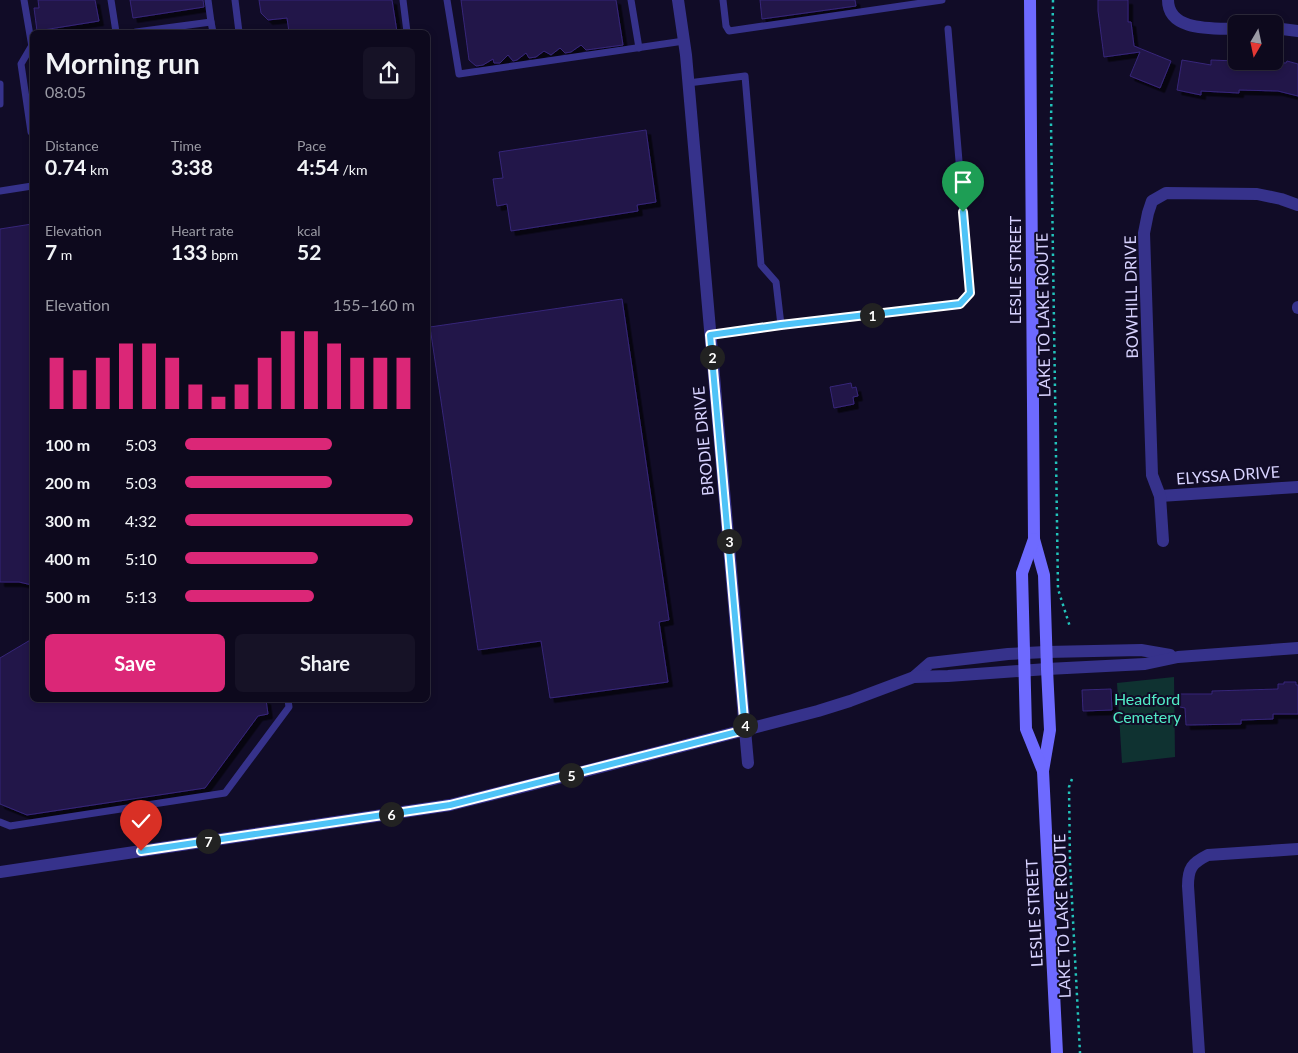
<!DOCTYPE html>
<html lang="en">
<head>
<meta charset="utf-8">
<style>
	body { margin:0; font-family:Lato,sans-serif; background:#161226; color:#f1f3f6; height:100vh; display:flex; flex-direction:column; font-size:19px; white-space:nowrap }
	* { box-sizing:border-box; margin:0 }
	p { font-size:16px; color:#9a9aa4 }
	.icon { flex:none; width:28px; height:28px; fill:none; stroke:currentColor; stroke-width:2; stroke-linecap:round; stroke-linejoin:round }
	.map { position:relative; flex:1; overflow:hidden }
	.sheet { position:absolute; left:30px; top:30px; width:400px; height:672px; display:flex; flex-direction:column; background:#0d091d; border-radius:8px; box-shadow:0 2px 8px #0003,0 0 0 1px #2d2a3b }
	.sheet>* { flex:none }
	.needle { width:32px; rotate:189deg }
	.controls { position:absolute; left:1228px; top:15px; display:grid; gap:10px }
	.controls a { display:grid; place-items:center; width:55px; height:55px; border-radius:8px; background:#0d091d; box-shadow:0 2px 8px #0003,0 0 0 1px #2d2a3b; font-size:25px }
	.pin { position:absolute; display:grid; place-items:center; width:42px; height:42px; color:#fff; margin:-51px -21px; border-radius:50% 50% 50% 0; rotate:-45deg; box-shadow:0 0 5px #0007 }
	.pin .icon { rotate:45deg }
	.km { position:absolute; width:25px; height:25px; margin:-12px; border-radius:50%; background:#222; color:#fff; font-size:14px; line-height:25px; text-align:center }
	.round { display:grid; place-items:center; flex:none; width:52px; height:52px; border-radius:8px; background:#161226 }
	.overview { display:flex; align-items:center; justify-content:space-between; height:85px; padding:0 15px }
	h1 { font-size:28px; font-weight:700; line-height:38px }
	.stats { display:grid; grid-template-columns:repeat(3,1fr); gap:8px; height:85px; padding:5px 15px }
	.stats div { display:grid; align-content:center }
	.stats b { font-size:21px; font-weight:700 }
	.stats small { font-size:14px; font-weight:400 }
	.stats p { font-size:14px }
	.chart { height:140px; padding:10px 15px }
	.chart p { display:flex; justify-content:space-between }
	.chart svg { width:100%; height:90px; margin-top:5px; stroke:#db2777; stroke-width:6 }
	.primary-button { display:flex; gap:10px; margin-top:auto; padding:10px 15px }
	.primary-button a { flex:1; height:58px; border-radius:8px; background:#db2777; color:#fff; font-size:20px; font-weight:700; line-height:58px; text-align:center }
	.primary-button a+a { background:#161226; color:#f1f3f6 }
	ul { padding:0 15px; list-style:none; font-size:16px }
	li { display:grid; grid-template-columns:80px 60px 1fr; align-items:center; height:38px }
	li i { height:12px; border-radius:6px; background:#db2777 }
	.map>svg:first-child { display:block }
	.green { fill:#0f3231 }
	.building { fill:#21164a; stroke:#372679; filter:url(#shadow) }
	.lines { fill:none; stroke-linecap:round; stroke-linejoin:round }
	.path { stroke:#22c4bb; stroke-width:2.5; stroke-dasharray:2.5 4; stroke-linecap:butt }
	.service { stroke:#36328b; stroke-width:7 }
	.minor { stroke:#36328b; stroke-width:12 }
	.tertiary { stroke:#36328b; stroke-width:12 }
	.secondary { stroke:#6e6aff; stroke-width:12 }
	.route-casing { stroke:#fff; stroke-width:10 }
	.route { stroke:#4fc3f7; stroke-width:6 }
	.labels { text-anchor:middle; stroke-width:4; stroke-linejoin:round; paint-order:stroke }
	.street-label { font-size:16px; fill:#d8d3ff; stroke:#110c27 }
	.park-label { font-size:16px; fill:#51ecc6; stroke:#110c27 }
</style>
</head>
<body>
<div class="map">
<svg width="1298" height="1053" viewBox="0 0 1298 1053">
	<defs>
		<filter id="shadow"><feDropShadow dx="4.5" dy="4.5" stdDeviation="0" flood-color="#0009"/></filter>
	</defs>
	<rect width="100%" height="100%" fill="#110c27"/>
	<polygon class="green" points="1174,677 1175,757 1122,763 1117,683"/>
	<g class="building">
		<polygon points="38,0 95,0 99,21 37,31 34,8 39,8"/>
		<polygon points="130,0 203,0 204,7 133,18"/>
		<polygon points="259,0 392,0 397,32 289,32 287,18 268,20 261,13"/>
		<polygon points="461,0 616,0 623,45 586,50 581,45 571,52 565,53 560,48 551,55 544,51 536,57 529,58 526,53 517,60 513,61 508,55 500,63 494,63 493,59 483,65 476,66 469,60"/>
		<polygon points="760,0 855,0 856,6 762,19"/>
		<polygon points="1098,0 1128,0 1128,22 1131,22 1134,46 1171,61 1160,88 1130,76 1140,52 1104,57 1098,11"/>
		<polygon points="1182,60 1211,65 1211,60 1286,63 1287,61 1298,64 1298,96 1278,91 1239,90 1239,93 1201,91 1201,95 1177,90"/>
		<polygon points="646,130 656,202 637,205 638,211 511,231 507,204 497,206 493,179 503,178 499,152"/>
		<polygon points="32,224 32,585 19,582 0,582 0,229"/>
		<polygon points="622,299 669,620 659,622 668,682 550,698 541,641 478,650 430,327"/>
		<polygon points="851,383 852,388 856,387 858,396 853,397 854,404 834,408 830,387"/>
		<polygon points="32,639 32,700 266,700 268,714 258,716 205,788 27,815 0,804 0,658"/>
		<polygon points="1284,682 1296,682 1296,685 1298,685 1298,714 1273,714 1273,719 1241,720 1241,724 1186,725 1185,708 1180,707 1179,694 1212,694 1212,691 1278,689 1278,684 1284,684"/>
		<polygon points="1111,689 1112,710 1083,711 1082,690"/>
	</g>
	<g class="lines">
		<g class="path">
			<polyline points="1053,0 1051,123 1058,589 1070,627"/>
			<polyline points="1072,779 1069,787 1070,863 1080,1053"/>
		</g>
		<g class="service">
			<polyline points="24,0 32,47"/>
			<polyline points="111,0 116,32"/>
			<polyline points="235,0 239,32"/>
			<polyline points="403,0 407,32"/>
			<polyline points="447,0 459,74 684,41"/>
			<polyline points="631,0 639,48"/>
			<polyline points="723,0 726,26 729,31 942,0"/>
			<polyline points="211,22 213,32"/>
			<polyline points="136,32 211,22 208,0"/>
			<polyline points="31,47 21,64 31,132 32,132"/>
			<polyline points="688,83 745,76 761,265 776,282 781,325"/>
			<polyline points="0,84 0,104"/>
			<polyline points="0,191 32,186"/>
			<polyline points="710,335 781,325 960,304 970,293 948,29"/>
			<polyline points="0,822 10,826 225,793 289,707 288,700"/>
		</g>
		<g class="minor">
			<path d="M1168,0c0,32 46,28 68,29"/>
			<polyline points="1274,28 1298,31"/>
			<polyline points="1298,307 1298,308"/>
			<polyline points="1160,496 1298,487"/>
			<polyline points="1163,541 1160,496 1152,475 1144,233 1148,213 1152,201 1166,193 1257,194 1281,199 1298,205"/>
			<polyline points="1046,652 1141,650 1170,655"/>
			<polyline points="1047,669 1145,664 1178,657 1298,648"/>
			<polyline points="745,730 748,763"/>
			<path d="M1199,1053l-11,-167c0,-18 4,-23 20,-31l90,-6"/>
		</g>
		<g class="tertiary">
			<polyline points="678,0 686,55 745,730"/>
			<polyline points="914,677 930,663 1008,654 1046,652"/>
			<polyline points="0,872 450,805 570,775 818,711 850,701 914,677 948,676 1047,669"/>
		</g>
		<g class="secondary">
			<polyline points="1030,0 1034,539 1044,575 1047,669 1050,730 1043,771 1057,1053"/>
			<polyline points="1034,539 1022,573 1026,729 1043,771"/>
		</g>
	</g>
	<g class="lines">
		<defs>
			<polyline id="route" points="141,851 450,805 745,730 710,335 781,325 960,304 970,293 963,212"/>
		</defs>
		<use href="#route" class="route-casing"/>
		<use href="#route" class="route"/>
	</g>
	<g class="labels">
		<g class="street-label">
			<text transform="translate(1015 270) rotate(-90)" y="6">LESLIE STREET</text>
			<text transform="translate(1131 297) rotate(-91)" y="6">BOWHILL DRIVE</text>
			<text transform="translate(1043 315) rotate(-91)" y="6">LAKE TO LAKE ROUTE</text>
			<text transform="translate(703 441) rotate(-95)" y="6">BRODIE DRIVE</text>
			<text transform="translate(1228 475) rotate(-4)" y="6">ELYSSA DRIVE</text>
			<text transform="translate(1034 913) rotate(-93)" y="6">LESLIE STREET</text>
			<text transform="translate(1062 916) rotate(-92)" y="6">LAKE TO LAKE ROUTE</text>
		</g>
		<g class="park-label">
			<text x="1147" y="705">Headford<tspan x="1147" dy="18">Cemetery</tspan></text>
		</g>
	</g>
</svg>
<div class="controls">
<a><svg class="needle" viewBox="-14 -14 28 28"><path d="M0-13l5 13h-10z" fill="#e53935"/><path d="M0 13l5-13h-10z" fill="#9a9aa4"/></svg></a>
</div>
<div class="pin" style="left:963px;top:212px;background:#1e9e55"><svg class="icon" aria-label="arrive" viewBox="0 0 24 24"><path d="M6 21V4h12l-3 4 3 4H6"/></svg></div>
<div class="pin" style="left:141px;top:851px;background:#d93025"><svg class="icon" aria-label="check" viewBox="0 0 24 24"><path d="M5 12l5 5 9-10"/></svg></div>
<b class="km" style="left:872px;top:315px">1</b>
<b class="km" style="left:712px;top:357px">2</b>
<b class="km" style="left:729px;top:541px">3</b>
<b class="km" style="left:745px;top:725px">4</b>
<b class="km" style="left:571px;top:775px">5</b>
<b class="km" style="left:391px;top:814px">6</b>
<b class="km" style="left:208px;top:841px">7</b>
<section class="sheet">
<div class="overview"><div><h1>Morning run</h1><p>08:05</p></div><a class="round"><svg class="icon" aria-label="share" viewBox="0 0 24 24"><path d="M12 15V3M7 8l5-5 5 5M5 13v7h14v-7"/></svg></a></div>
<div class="stats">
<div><p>Distance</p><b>0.74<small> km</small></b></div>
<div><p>Time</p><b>3:38</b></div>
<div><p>Pace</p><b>4:54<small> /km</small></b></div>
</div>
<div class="stats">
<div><p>Elevation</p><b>7<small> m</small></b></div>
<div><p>Heart rate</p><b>133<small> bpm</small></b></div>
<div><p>kcal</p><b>52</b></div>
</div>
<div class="chart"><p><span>Elevation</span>155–160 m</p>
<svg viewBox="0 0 160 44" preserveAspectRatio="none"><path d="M5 44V19M15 44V25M25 44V19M35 44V12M45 44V12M55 44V19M65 44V32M75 44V38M85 44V32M95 44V19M105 44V6M115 44V6M125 44V12M135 44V19M145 44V19M155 44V19"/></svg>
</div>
<ul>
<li><b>100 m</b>5:03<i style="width:64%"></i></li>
<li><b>200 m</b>5:03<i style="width:64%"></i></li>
<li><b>300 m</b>4:32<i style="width:99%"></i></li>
<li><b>400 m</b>5:10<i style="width:58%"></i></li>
<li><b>500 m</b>5:13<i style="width:56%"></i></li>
</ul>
<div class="primary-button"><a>Save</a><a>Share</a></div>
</section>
</div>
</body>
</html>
